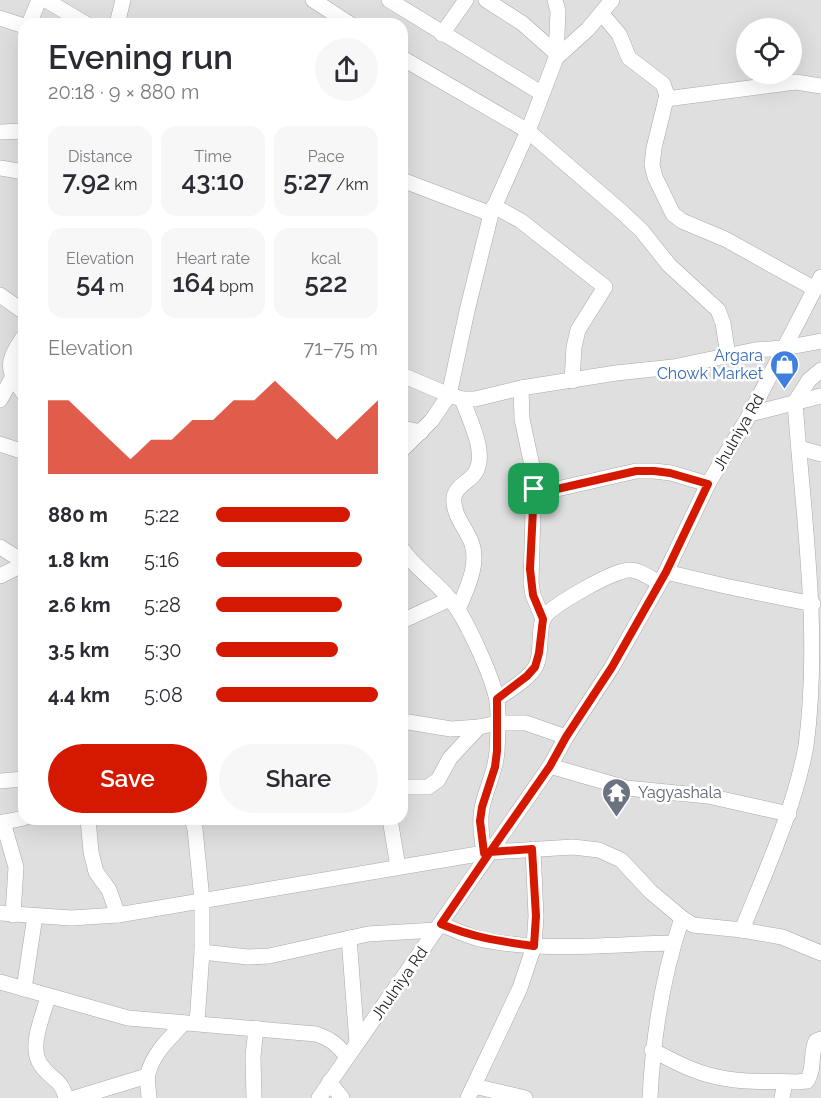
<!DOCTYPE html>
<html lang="en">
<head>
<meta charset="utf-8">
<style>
	body { margin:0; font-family:Raleway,sans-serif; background:#f7f7f7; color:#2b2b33; height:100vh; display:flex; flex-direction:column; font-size:22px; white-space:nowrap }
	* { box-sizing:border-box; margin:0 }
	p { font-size:20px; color:#7c7c81 }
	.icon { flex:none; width:33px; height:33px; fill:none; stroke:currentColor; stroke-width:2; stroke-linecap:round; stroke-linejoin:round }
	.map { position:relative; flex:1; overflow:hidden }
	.sheet { position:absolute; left:18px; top:18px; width:390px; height:807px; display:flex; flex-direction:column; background:#fff; border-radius:18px; box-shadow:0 6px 24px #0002 }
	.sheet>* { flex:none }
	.tools { position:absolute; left:736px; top:18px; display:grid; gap:12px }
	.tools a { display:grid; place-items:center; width:66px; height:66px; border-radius:50%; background:#fff; box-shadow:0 6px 24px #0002; font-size:30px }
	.pin { position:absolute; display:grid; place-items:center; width:51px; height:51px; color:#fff; margin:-26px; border-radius:12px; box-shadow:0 3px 9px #0006 }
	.round { display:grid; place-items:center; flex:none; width:63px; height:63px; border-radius:32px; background:#f7f7f7 }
	.head { display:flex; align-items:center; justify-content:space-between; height:102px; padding:0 30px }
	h1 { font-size:33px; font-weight:600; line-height:45px }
	.stats { display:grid; grid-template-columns:repeat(3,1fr); gap:9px; height:102px; padding:6px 30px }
	.stats div { display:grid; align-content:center; border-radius:15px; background:#f7f7f7; text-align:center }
	.stats b { font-size:26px; font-weight:600 }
	.stats small { font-size:16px; font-weight:400 }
	.stats p { font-size:16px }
	.chart { height:168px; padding:12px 30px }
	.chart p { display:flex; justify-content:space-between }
	.chart svg { width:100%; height:108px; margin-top:6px; fill:#d41900; opacity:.7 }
	.button { display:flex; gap:12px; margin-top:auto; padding:12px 30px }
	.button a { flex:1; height:69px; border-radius:36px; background:#d41900; color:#fff; font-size:24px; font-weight:600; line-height:69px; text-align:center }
	.button a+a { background:#f7f7f7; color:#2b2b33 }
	ul { padding:0 30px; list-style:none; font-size:20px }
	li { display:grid; grid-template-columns:96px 72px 1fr; align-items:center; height:45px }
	li i { height:15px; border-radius:8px; background:#d41900 }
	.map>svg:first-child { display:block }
	.residential { fill:#e0dfdf; fill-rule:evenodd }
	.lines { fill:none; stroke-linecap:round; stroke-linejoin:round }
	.minor-casing { stroke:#a9a9a9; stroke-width:16 }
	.minor { stroke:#fff; stroke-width:15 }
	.route-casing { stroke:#fff; stroke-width:12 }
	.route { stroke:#d41900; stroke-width:8 }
	.labels { text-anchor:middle; stroke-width:5; stroke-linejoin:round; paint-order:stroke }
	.shop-label { font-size:16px; fill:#366cbe; stroke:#fff; text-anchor:end }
	.street-label { font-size:16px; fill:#222; stroke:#fff }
	.worship-label { font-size:16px; fill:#5b616d; stroke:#fff; text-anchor:start }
</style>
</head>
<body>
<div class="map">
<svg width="821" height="1098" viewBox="0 0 821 1098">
	<rect width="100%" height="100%" fill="#f2f0e9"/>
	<path class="residential" d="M0,0h821v1098h-821zM24,24h378v795h-378zM747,28h45v46h-45z"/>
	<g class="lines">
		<defs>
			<g id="minor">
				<polyline points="46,0 86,24"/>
				<polyline points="313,0 350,24"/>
				<polyline points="389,0 541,93"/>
				<polyline points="486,0 522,23 557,54"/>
				<polyline points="602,14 619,34 629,58 663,84 667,95 654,148 652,165 655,177 673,214 682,221 725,239 815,289"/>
				<polyline points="0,18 24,26"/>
				<polyline points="29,24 39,0"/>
				<polyline points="117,24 123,0"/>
				<polyline points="442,34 466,0"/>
				<polyline points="402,58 528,131 623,213 642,231 669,265 718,310 723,323 728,356"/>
				<polyline points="556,58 588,29 612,0"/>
				<polyline points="666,99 796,82 821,86"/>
				<polyline points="0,132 24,131"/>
				<polyline points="0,168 24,172"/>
				<polyline points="402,180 491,214 467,311 449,395 432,420 402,450"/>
				<polyline points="494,206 521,221 605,287 578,330 574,347 572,381"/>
				<polyline points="491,214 528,131 556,58 558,11 555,0"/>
				<polyline points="0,295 24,312"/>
				<path d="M24,336c-18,26 -18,33 0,58"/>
				<polyline points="402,375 449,395 462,399 475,399 521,388 616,373 673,367 755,350 784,348 821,341"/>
				<polyline points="521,388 522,419 534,475 531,583 533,595 543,619"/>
				<polyline points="0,400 12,378"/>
				<polyline points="750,414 821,396"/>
				<polyline points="402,428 421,432"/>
				<polyline points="0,444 24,452"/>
				<polyline points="799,448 821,454"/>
				<polyline points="534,489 557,489 636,471 654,471 671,473 708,484"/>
				<polyline points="0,547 24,562"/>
				<path d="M402,549c13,19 32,31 47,49 16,17 44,80 48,103 2,15 1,34 0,50 -1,20 -11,37 -15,57 -3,15 0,30 2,45"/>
				<polyline points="666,572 725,586 813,604"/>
				<polyline points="0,576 24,564"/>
				<path d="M458,610c8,-20 21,-44 14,-66 -5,-15 -20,-29 -18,-47 2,-11 15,-15 21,-24 13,-19 -6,-54 -13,-74"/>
				<polyline points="402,621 450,599"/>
				<path d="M497,699c12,-9 31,-19 39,-33 7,-14 1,-39 9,-50 10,-12 70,-47 85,-46 10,0 20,8 29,13"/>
				<polyline points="402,721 451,729 479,727 497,723 526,723 566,737"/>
				<polyline points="550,766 626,788 708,796 789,814"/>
				<polyline points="0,781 24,779"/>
				<polyline points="402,787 428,787 438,780 450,758 479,727"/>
				<polyline points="88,819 91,852 96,872 109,890 118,915"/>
				<polyline points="192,819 195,829 202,900 202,952 197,1023"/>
				<polyline points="390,819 398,867"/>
				<polyline points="3,822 16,867 13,915"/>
				<polyline points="0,823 24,818"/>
				<polyline points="0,913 71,918 118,915 490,852 573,847 599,850 621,860 651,892 682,918 693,925 742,930 782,937 821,953"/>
				<path d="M441,924c14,6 28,13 43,16 59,12 129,4 190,3"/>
				<path d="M742,930c24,-60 52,-120 64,-184 15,-114 -3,-230 -11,-344l14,-22 12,-10"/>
				<polyline points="349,938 357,1043"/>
				<polyline points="202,952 248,957 269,956 368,934 436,930"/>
				<path d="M0,982l128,36 188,16c15,5 22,11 31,23"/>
				<polyline points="24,989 35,916"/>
				<path d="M48,997c-5,19 -20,51 -7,68 10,15 20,13 25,33"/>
				<path d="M652,1050c20,10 39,21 61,26 26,7 57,5 84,6l10,-1c8,-12 3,-27 9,-40l5,-2"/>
				<polyline points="329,1082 342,1098"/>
				<polyline points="474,1086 525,1098"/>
				<polyline points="75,1098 147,1076"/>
				<path d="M149,1098c0,-8 -3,-17 -1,-24 5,-21 22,-36 36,-51"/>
				<polyline points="254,1098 253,1056 256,1028"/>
				<polyline points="319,1098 550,766 566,737 612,667 666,572 708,484 750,414 821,277"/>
				<polyline points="468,1098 520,988 534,946 536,916 533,849"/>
				<path d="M650,1098c3,-62 12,-121 32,-180"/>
				<polyline points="782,1098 785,1082"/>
			</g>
		</defs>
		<use href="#minor" class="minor-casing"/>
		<use href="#minor" class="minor"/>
	</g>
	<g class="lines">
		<defs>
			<path id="route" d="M534,489l-4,80 3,26 10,24 -4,34 -4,14 -8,9 -30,23v52l-2,16 -13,40 -2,14 4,32 6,-1 -49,72c34,14 57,17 93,22l2,-30 -4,-67 -42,3 60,-86 16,-29 46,-70 54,-95 42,-88 -38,-11 -16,-2h-18l-79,18h-23"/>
		</defs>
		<use href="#route" class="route-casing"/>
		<use href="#route" class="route"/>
	</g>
	<defs>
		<symbol id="shop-pin" viewBox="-11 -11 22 30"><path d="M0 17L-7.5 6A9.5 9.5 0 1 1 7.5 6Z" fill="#3f7fe0" stroke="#fff"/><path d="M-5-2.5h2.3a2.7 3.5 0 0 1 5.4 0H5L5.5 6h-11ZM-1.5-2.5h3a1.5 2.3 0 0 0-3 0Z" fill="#fff"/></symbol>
		<symbol id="temple-pin" viewBox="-11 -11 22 30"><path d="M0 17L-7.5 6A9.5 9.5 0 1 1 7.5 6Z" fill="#6b7280" stroke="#fff"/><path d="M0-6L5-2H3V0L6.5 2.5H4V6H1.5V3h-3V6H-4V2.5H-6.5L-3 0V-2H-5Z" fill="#fff"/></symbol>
	</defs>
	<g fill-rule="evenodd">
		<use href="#shop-pin" x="768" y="348" width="33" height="45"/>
		<use href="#temple-pin" x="600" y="776" width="33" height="45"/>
	</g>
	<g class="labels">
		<g class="shop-label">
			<text x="763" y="361">Argara<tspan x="763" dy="18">Chowk Market</tspan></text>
		</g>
		<g class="street-label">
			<text transform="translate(738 432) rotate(-60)" y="6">Jhulniya Rd</text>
			<text transform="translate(399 983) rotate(-55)" y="6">Jhulniya Rd</text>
		</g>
		<g class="worship-label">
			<text x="638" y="798">Yagyashala</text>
		</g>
	</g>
</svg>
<div class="tools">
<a><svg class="icon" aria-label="locate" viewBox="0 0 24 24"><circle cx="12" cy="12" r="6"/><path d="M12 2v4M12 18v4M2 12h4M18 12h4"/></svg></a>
</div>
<div class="pin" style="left:534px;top:489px;background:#1e9e55"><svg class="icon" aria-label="arrive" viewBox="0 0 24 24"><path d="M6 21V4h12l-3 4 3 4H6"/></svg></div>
<section class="sheet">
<div class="head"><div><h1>Evening run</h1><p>20:18 · 9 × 880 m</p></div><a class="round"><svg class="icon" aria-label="share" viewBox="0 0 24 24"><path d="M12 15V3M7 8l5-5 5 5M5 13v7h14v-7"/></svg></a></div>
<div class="stats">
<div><p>Distance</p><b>7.92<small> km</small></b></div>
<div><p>Time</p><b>43:10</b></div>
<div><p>Pace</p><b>5:27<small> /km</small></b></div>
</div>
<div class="stats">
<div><p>Elevation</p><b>54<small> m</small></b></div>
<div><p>Heart rate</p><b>164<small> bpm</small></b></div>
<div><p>kcal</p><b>522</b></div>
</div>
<div class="chart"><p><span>Elevation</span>71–75 m</p>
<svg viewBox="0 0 160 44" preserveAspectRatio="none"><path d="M0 44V14L10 14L20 22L30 30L40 38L50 30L60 30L70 22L80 22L90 14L100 14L110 6L120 14L130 22L140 30L150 22L160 14V44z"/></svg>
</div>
<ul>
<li><b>880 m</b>5:22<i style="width:83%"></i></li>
<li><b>1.8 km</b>5:16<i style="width:90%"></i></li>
<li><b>2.6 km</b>5:28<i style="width:78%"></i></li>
<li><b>3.5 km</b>5:30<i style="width:75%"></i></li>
<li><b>4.4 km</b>5:08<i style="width:100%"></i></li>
</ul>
<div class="button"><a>Save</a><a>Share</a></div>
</section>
</div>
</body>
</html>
